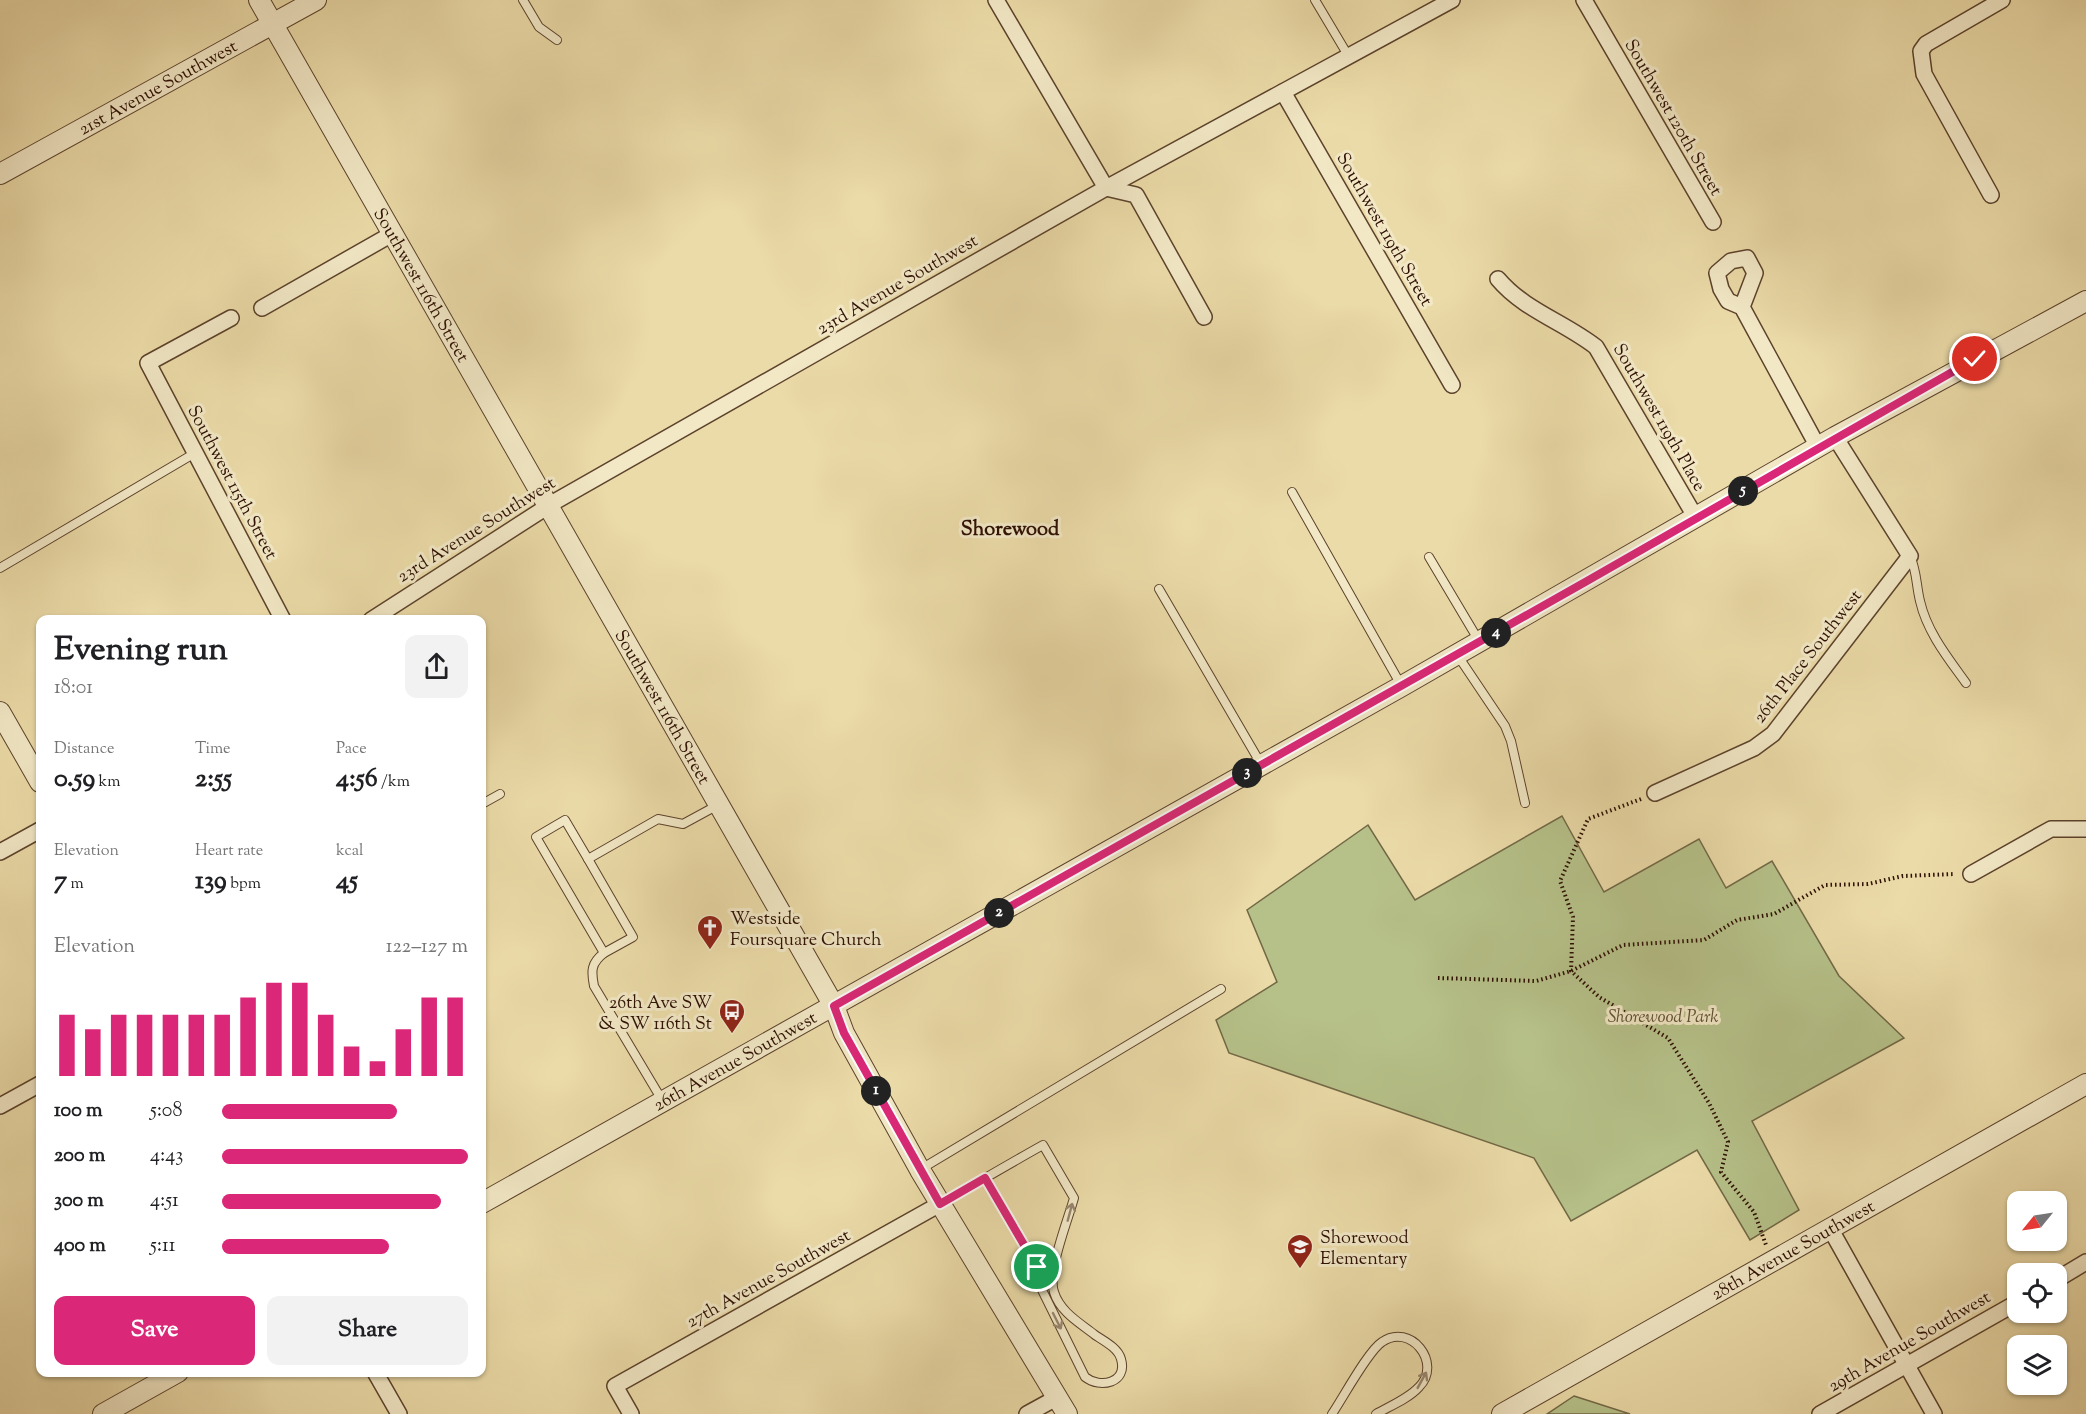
<!DOCTYPE html>
<html lang="en">
<head>
<meta charset="utf-8">
<style>
	body { margin:0; font-family:"Sorts Mill Goudy",serif; background:#f2f2f2; color:#202124; height:100vh; display:flex; flex-direction:column; font-size:22px; white-space:nowrap }
	* { box-sizing:border-box; margin:0 }
	p { font-size:20px; color:#757577 }
	.icon { flex:none; width:33px; height:33px; fill:none; stroke:currentColor; stroke-width:2; stroke-linecap:round; stroke-linejoin:round }
	.map { position:relative; flex:1; overflow:hidden }
	.sheet { position:absolute; left:36px; top:615px; width:450px; height:762px; display:flex; flex-direction:column; background:#fff; border-radius:12px; box-shadow:0 2px 4px #0004 }
	.sheet>* { flex:none }
	.needle { width:39px; rotate:240deg }
	.tools { position:absolute; left:2007px; top:1191px; display:grid; gap:12px }
	.tools a { display:grid; place-items:center; width:60px; height:60px; border-radius:12px; background:#fff; box-shadow:0 2px 4px #0004; font-size:30px }
	.pin { position:absolute; display:grid; place-items:center; width:51px; height:51px; color:#fff; margin:-26px; border:3px solid #fff; border-radius:50%; box-shadow:0 2px 6px #0007 }
	.km { position:absolute; width:30px; height:30px; margin:-15px; border-radius:50%; background:#222; color:#fff; font-size:16px; line-height:30px; text-align:center }
	.round { display:grid; place-items:center; flex:none; width:63px; height:63px; border-radius:12px; background:#f2f2f2 }
	.summary { display:flex; align-items:center; justify-content:space-between; height:102px; padding:0 18px }
	h1 { font-size:33px; font-weight:700; line-height:45px }
	.metrics { display:grid; grid-template-columns:repeat(3,1fr); gap:9px; height:102px; padding:6px 18px }
	.metrics div { display:grid; align-content:center }
	.metrics b { font-size:26px; font-weight:700 }
	.metrics small { font-size:16px; font-weight:400 }
	.metrics p { font-size:16px }
	.chart { height:168px; padding:12px 18px }
	.chart p { display:flex; justify-content:space-between }
	.chart svg { width:100%; height:108px; margin-top:6px; stroke:#db2777; stroke-width:6 }
	.action { display:flex; gap:12px; margin-top:auto; padding:12px 18px }
	.action a { flex:1; height:69px; border-radius:12px; background:#db2777; color:#fff; font-size:24px; font-weight:700; line-height:69px; text-align:center }
	.action a+a { background:#f2f2f2; color:#202124 }
	ul { padding:0 18px; list-style:none; font-size:20px }
	li { display:grid; grid-template-columns:96px 72px 1fr; align-items:center; height:45px }
	li i { height:15px; border-radius:8px; background:#db2777 }
	.map>svg:first-child { display:block }
	.green { fill:#b6c189; stroke:#726846; stroke-width:1.5 }
	.lines { fill:none; stroke-linecap:round; stroke-linejoin:round }
	.service-casing { stroke:#5c422c; stroke-width:10 }
	.minor-casing { stroke:#5c422c; stroke-width:18 }
	.tertiary-casing { stroke:#5c422c; stroke-width:22 }
	.path { stroke:#2d0f03; stroke-width:4; stroke-dasharray:1.5 3; stroke-linecap:butt }
	.service { stroke:#f2e8c6; stroke-width:8 }
	.minor { stroke:#f2e8c6; stroke-width:15 }
	.tertiary { stroke:#f2e8c6; stroke-width:20 }
	.oneway { stroke:#99866e }
	.route-casing { stroke:#fff; stroke-width:12 }
	.route { stroke:#db2777; stroke-width:8 }
	.labels { text-anchor:middle; stroke-width:6; stroke-linejoin:round; paint-order:stroke }
	.street-label { font-size:18px; fill:#2d0f03; stroke:#f2e8c6 }
	.poi-label { font-size:18px; fill:#2d0f03; stroke:#f2e8c6; text-anchor:start }
	.park-label { font-size:18px; font-style:italic; fill:#5d4d32; stroke:#f2e8c6 }
	.neighbourhood-label { font-size:20px; font-weight:bold; fill:#2d0f03; stroke:#f2e8c6 }
</style>
</head>
<body>
<div class="map">
<svg width="2086" height="1414" viewBox="0 0 2086 1414">
	<rect width="100%" height="100%" fill="#ebdba8"/>
	<filter id="stains"><feTurbulence type="fractalNoise" baseFrequency=".00333" numOctaves="4"/><feColorMatrix values="0 0 0 0 .2 0 0 0 0 .09 0 0 0 0 .02 0 0 0 .5 -.17"/></filter>
	<radialGradient id="worn" r=".72"><stop offset=".6" stop-color="#630" stop-opacity="0"/><stop offset="1" stop-color="#630" stop-opacity=".3"/></radialGradient>
	<g class="green">
		<polygon points="1562,816 1604,892 1699,839 1726,888 1772,861 1839,976 1904,1038 1752,1121 1799,1210 1750,1240 1697,1150 1571,1221 1534,1158 1229,1053 1216,1020 1277,982 1247,910 1368,825 1415,900"/>
		<polygon points="1574,1396 1630,1414 1547,1414"/>
	</g>
	<g class="lines">
		<defs>
			<g id="service">
				<polyline points="523,0 539,27 557,40"/>
				<polyline points="1315,0 1349,57"/>
				<polyline points="1292,492 1401,685"/>
				<path d="M1910,556c7,15 6,29 10,45 7,31 28,57 46,82"/>
				<polyline points="1429,557 1479,641"/>
				<polyline points="0,568 195,453"/>
				<polyline points="1159,589 1261,764"/>
				<polyline points="1458,656 1505,726 1511,741 1525,803"/>
				<polyline points="482,804 500,794"/>
				<polyline points="588,859 633,937 604,953"/>
				<path d="M662,1100l-68,-114c-3,-15 -3,-23 10,-33l-68,-116 29,-17 23,39 70,-40 25,5 35,-19"/>
				<polyline points="921,1169 1221,989"/>
				<path d="M942,1203c33,-19 67,-39 101,-58l31,53c-6,22 -27,74 -20,94 6,20 26,31 41,43 9,6 23,13 26,24 7,24 -21,30 -36,18l-44,-89 -4,-21 -52,-89"/>
				<polyline points="1037,1267 1055,1269"/>
				<path d="M1332,1414c11,-16 36,-63 50,-72 28,-20 61,21 37,45 -11,12 -29,19 -43,27"/>
			</g>
			<g id="minor">
				<polyline points="996,0 1106,188 1136,195 1204,317"/>
				<polyline points="1584,0 1713,222"/>
				<polyline points="1283,92 1452,385"/>
				<polyline points="1991,195 1924,74 1921,51 1926,44 2002,0"/>
				<path d="M1498,279c26,31 66,43 98,68l100,171"/>
				<polyline points="1742,307 1728,301 1721,289 1717,273 1731,261 1747,258 1755,273 1742,307 1818,447"/>
				<polyline points="262,308 392,234"/>
				<polyline points="231,318 148,363 283,620"/>
				<polyline points="371,620 556,501 1106,188 1452,0"/>
				<polyline points="1655,793 1754,748 1773,734 1910,556 1835,437"/>
				<polyline points="0,852 40,830"/>
				<polyline points="1971,874 2051,829 2086,829"/>
				<polyline points="0,1106 40,1084"/>
				<polyline points="1831,1230 1934,1414"/>
				<polyline points="2056,1280 2086,1262"/>
				<polyline points="375,1372 399,1414"/>
				<polyline points="631,1414 615,1386 940,1204"/>
				<polyline points="1027,1414 1058,1397"/>
				<polyline points="1820,1414 2018,1302"/>
			</g>
			<g id="tertiary">
				<path id="s1" d="M259,0l575,1006 10,27 76,137 147,244"/>
				<path id="s2" d="M0,174l316,-174"/>
				<polyline points="0,712 40,782"/>
				<path id="s3" d="M482,1203l920,-517 433,-249 251,-136"/>
				<polyline points="103,1414 178,1372"/>
				<path id="s4" d="M1502,1414l584,-330"/>
			</g>
		</defs>
		<use href="#service" class="service-casing"/>
		<use href="#minor" class="minor-casing"/>
		<use href="#tertiary" class="tertiary-casing"/>
		<g class="path">
			<polyline points="1641,799 1588,819 1560,881 1573,917 1571,971 1599,997 1668,1038 1709,1103 1728,1142 1721,1172 1754,1212 1766,1245"/>
			<polyline points="1438,978 1536,981 1571,971 1623,945 1704,940 1737,920 1774,914 1825,885 1868,884 1903,876 1955,874"/>
		</g>
		<use href="#service" class="service"/>
		<use href="#minor" class="minor"/>
		<use href="#tertiary" class="tertiary"/>
	</g>
	<defs><path id="oneway-shaft" d="M-6 0H5M1.5-3L5.5 0L1.5 3" fill="none" stroke-width="1.6" stroke-linecap="round" stroke-linejoin="round" transform="scale(1.5)"/></defs>
	<g class="oneway">
		<use href="#oneway-shaft" transform="translate(1070 1212) rotate(-75)"/>
		<use href="#oneway-shaft" transform="translate(1057 1321) rotate(63)"/>
		<use href="#oneway-shaft" transform="translate(1422 1380) rotate(-61)"/>
	</g>
	<g class="lines">
		<defs>
			<polyline id="route" points="1037,1267 985,1178 940,1204 844,1033 834,1006 1587,581 1975,359"/>
		</defs>
		<use href="#route" class="route-casing"/>
		<use href="#route" class="route"/>
	</g>
	<defs>
		<symbol id="church-pin" viewBox="-11 -11 22 30"><path d="M0 17L-7.5 6A9.5 9.5 0 1 1 7.5 6Z" fill="#8f2418" stroke="#f2e8c6"/><path d="M-1.2-6h2.4v3.5h3.3v2.4h-3.3V6h-2.4V-.1h-3.3v-2.4h3.3Z" fill="#fff"/></symbol>
		<symbol id="bus-pin" viewBox="-11 -11 22 30"><path d="M0 17L-7.5 6A9.5 9.5 0 1 1 7.5 6Z" fill="#8f2418" stroke="#f2e8c6"/><path d="M-5-6H5V4H4V6H2V4H-2V6H-4V4H-5ZM-3.5-4V0h7V-4ZM-3.5 1.2v1.5H-2V1.2ZM2 1.2v1.5H3.5V1.2Z" fill="#fff"/></symbol>
		<symbol id="school-pin" viewBox="-11 -11 22 30"><path d="M0 17L-7.5 6A9.5 9.5 0 1 1 7.5 6Z" fill="#8f2418" stroke="#f2e8c6"/><path d="M0-5L7-2L0 1L-7-2ZM-4 1L0 2.5L4 1V4Q0 6-4 4Z" fill="#fff"/></symbol>
	</defs>
	<g fill-rule="evenodd">
		<use href="#church-pin" x="695" y="913" width="30" height="40"/>
		<use href="#bus-pin" x="717" y="997" width="30" height="40"/>
		<use href="#school-pin" x="1285" y="1232" width="30" height="40"/>
	</g>
	<g class="labels">
		<g class="street-label">
			<text dy="6" stroke="none"><textPath href="#s2" startOffset="180">21st Avenue Southwest</textPath></text>
			<text transform="translate(1674 117) rotate(60)" y="6">Southwest 120th Street</text>
			<text transform="translate(1385 229) rotate(60)" y="6">Southwest 119th Street</text>
			<text transform="translate(897 284) rotate(-30)" y="6">23rd Avenue Southwest</text>
			<text dy="6" stroke="none"><textPath href="#s1" startOffset="328">Southwest 116th Street</textPath></text>
			<text transform="translate(1660 417) rotate(60)" y="6">Southwest 119th Place</text>
			<text transform="translate(233 482) rotate(62)" y="6">Southwest 115th Street</text>
			<text transform="translate(476 529) rotate(-32)" y="6">23rd Avenue Southwest</text>
			<text transform="translate(1807 656) rotate(-52)" y="6">26th Place Southwest</text>
			<text dy="6" stroke="none"><textPath href="#s1" startOffset="814">Southwest 116th Street</textPath></text>
			<text dy="6" stroke="none"><textPath href="#s3" startOffset="290">26th Avenue Southwest</textPath></text>
			<text dy="6" stroke="none"><textPath href="#s4" startOffset="334">28th Avenue Southwest</textPath></text>
			<text transform="translate(768 1278) rotate(-29)" y="6">27th Avenue Southwest</text>
			<text transform="translate(1909 1341) rotate(-30)" y="6">29th Avenue Southwest</text>
		</g>
		<g class="poi-label">
			<text x="730" y="924">Westside<tspan x="730" dy="21">Foursquare Church</tspan></text>
			<text x="712" y="1008" text-anchor="end">26th Ave SW<tspan x="712" dy="21">&amp; SW 116th St</tspan></text>
			<text x="1320" y="1243">Shorewood<tspan x="1320" dy="21">Elementary</tspan></text>
		</g>
		<g class="park-label">
			<text x="1663" y="1022">Shorewood Park</text>
		</g>
		<g class="neighbourhood-label">
			<text x="1010" y="535">Shorewood</text>
		</g>
	</g>
	<rect width="100%" height="100%" filter="url(#stains)"/>
	<rect width="100%" height="100%" fill="url(#worn)"/>
</svg>
<div class="tools">
<a><svg class="needle" viewBox="-14 -14 28 28"><path d="M0-13l5 13h-10z" fill="#e53935"/><path d="M0 13l5-13h-10z" fill="#757577"/></svg></a>
<a><svg class="icon" aria-label="locate" viewBox="0 0 24 24"><circle cx="12" cy="12" r="6"/><path d="M12 2v4M12 18v4M2 12h4M18 12h4"/></svg></a>
<a><svg class="icon" aria-label="layers" viewBox="0 0 24 24"><path d="M12 4l9 5-9 5-9-5zM3 14l9 5 9-5"/></svg></a>
</div>
<div class="pin" style="left:1037px;top:1267px;background:#1e9e55"><svg class="icon" aria-label="arrive" viewBox="0 0 24 24"><path d="M6 21V4h12l-3 4 3 4H6"/></svg></div>
<div class="pin" style="left:1975px;top:359px;background:#d93025"><svg class="icon" aria-label="check" viewBox="0 0 24 24"><path d="M5 12l5 5 9-10"/></svg></div>
<b class="km" style="left:876px;top:1091px">1</b>
<b class="km" style="left:999px;top:913px">2</b>
<b class="km" style="left:1247px;top:773px">3</b>
<b class="km" style="left:1496px;top:633px">4</b>
<b class="km" style="left:1743px;top:491px">5</b>
<section class="sheet">
<div class="summary"><div><h1>Evening run</h1><p>18:01</p></div><a class="round"><svg class="icon" aria-label="share" viewBox="0 0 24 24"><path d="M12 15V3M7 8l5-5 5 5M5 13v7h14v-7"/></svg></a></div>
<div class="metrics">
<div><p>Distance</p><b>0.59<small> km</small></b></div>
<div><p>Time</p><b>2:55</b></div>
<div><p>Pace</p><b>4:56<small> /km</small></b></div>
</div>
<div class="metrics">
<div><p>Elevation</p><b>7<small> m</small></b></div>
<div><p>Heart rate</p><b>139<small> bpm</small></b></div>
<div><p>kcal</p><b>45</b></div>
</div>
<div class="chart"><p><span>Elevation</span>122–127 m</p>
<svg viewBox="0 0 160 44" preserveAspectRatio="none"><path d="M5 44V19M15 44V25M25 44V19M35 44V19M45 44V19M55 44V19M65 44V19M75 44V12M85 44V6M95 44V6M105 44V19M115 44V32M125 44V38M135 44V25M145 44V12M155 44V12"/></svg>
</div>
<ul>
<li><b>100 m</b>5:08<i style="width:71%"></i></li>
<li><b>200 m</b>4:43<i style="width:100%"></i></li>
<li><b>300 m</b>4:51<i style="width:89%"></i></li>
<li><b>400 m</b>5:11<i style="width:68%"></i></li>
</ul>
<div class="action"><a>Save</a><a>Share</a></div>
</section>
</div>
</body>
</html>
